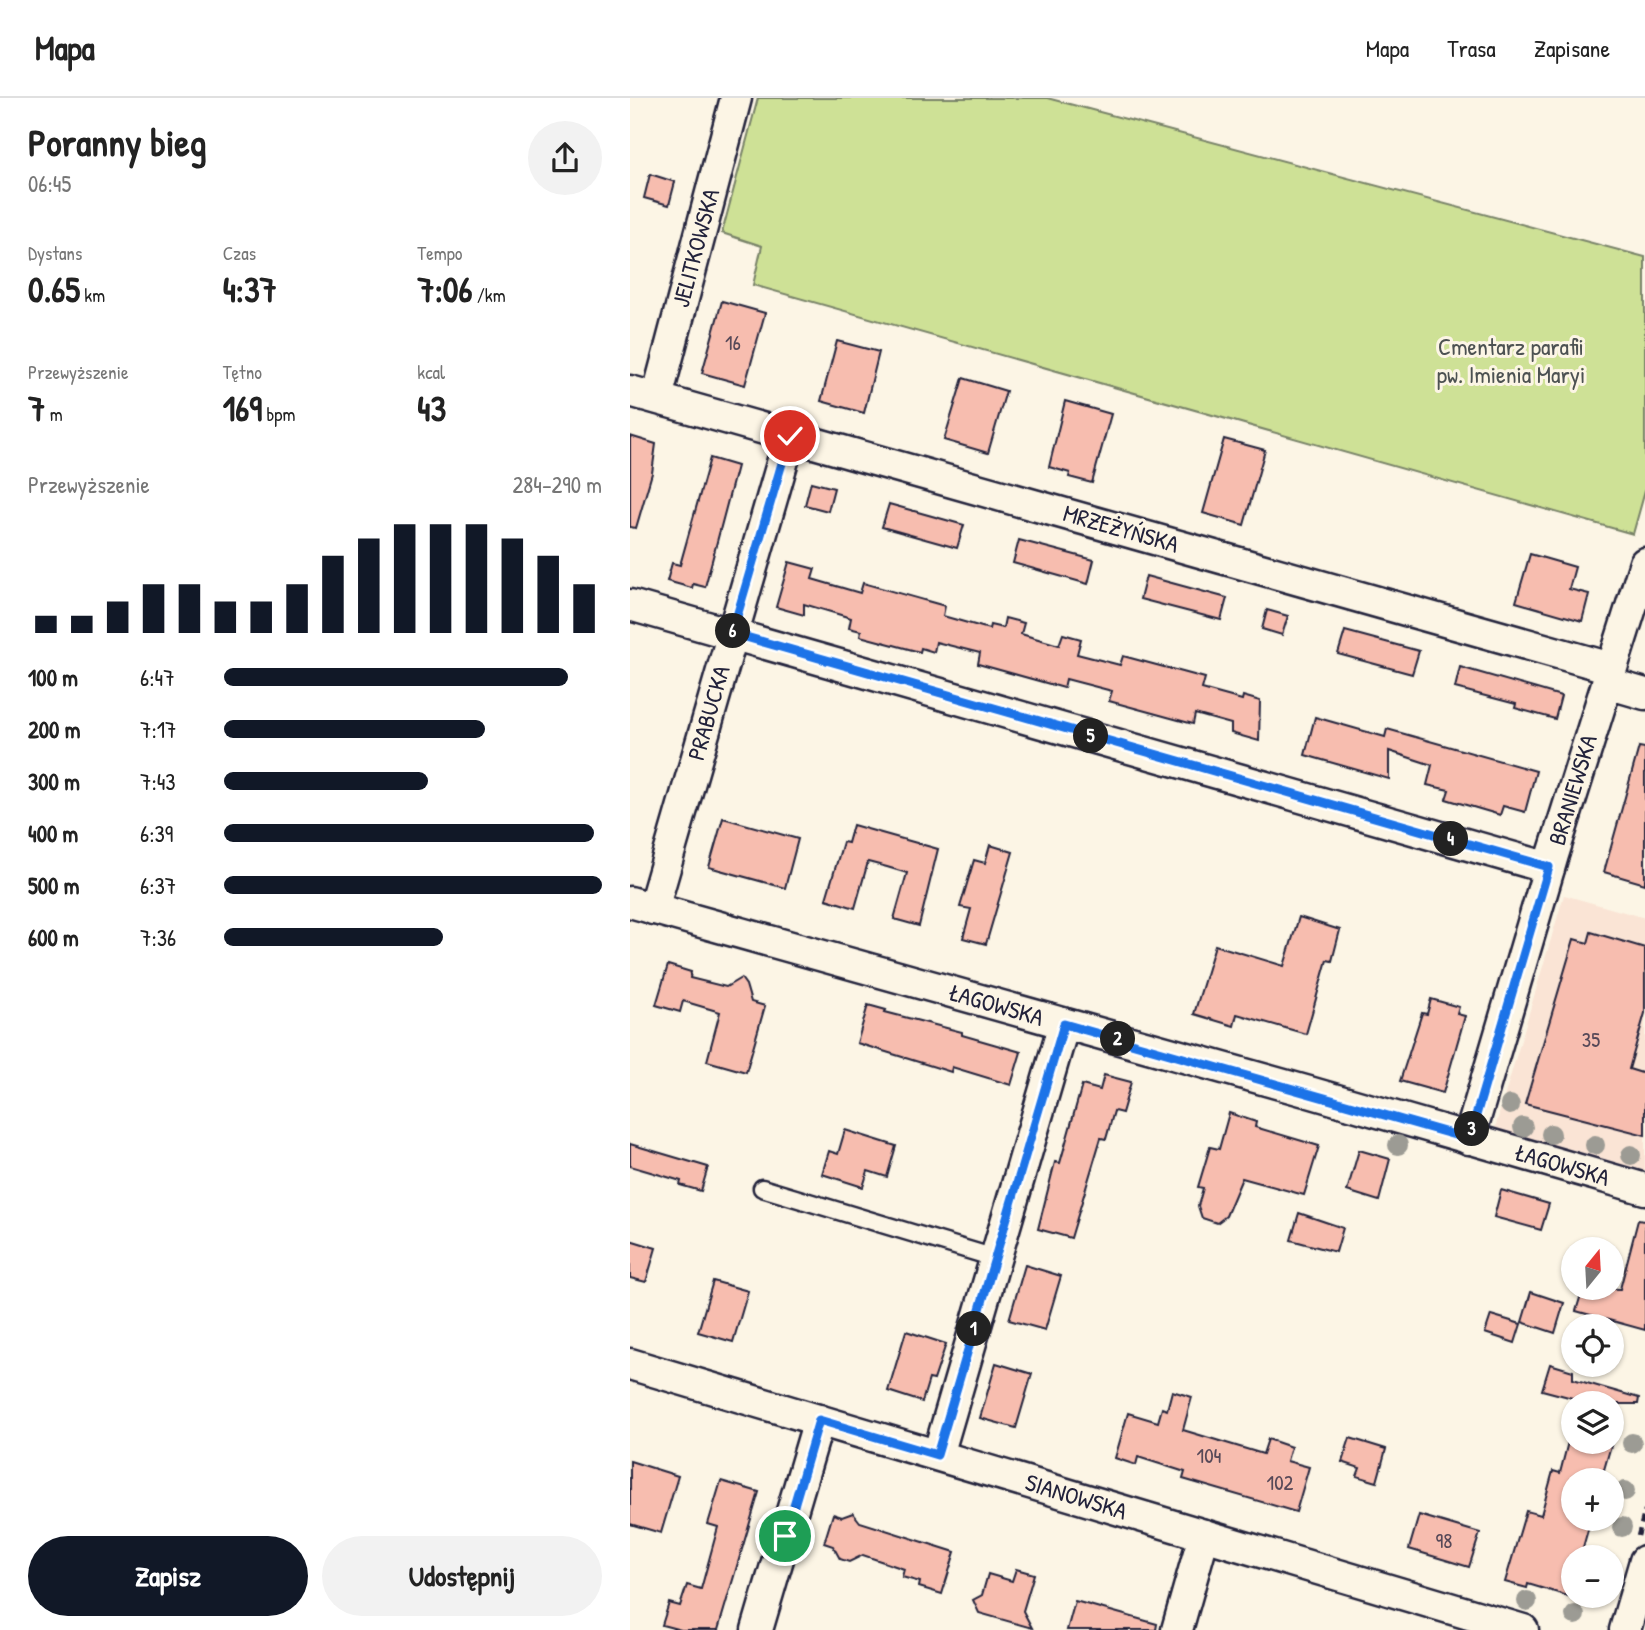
<!DOCTYPE html>
<html lang="pl">
<head>
<meta charset="utf-8">
<style>
	body { margin:0; font-family:"Patrick Hand",sans-serif; background:#f2f2f2; color:#222; height:100vh; display:flex; flex-direction:column; font-size:26px; white-space:nowrap }
	* { box-sizing:border-box; margin:0 }
	p { font-size:23px; color:#767676 }
	.icon { flex:none; width:38px; height:38px; fill:none; stroke:currentColor; stroke-width:2; stroke-linecap:round; stroke-linejoin:round }
	.map { position:relative; flex:1; overflow:hidden }
	.panel { display:flex; flex-direction:column; background:#fff; width:630px }
	.panel>* { flex:none }
	.needle { width:46px; rotate:18deg }
	.tools { position:absolute; left:931px; top:1139px; display:grid; gap:14px }
	.tools a { display:grid; place-items:center; width:63px; height:63px; border-radius:50%; background:#fff; box-shadow:0 2px 5px #0004; font-size:35px }
	.pin { position:absolute; display:grid; place-items:center; width:60px; height:60px; color:#fff; margin:-30px; border:4px solid #fff; border-radius:50%; box-shadow:0 2px 7px #0007 }
	.km { position:absolute; width:35px; height:35px; margin:-18px; border-radius:50%; background:#222; color:#fff; font-size:19px; line-height:35px; text-align:center }
	.round { display:grid; place-items:center; flex:none; width:74px; height:74px; border-radius:37px; background:#f2f2f2 }
	.summary { display:flex; align-items:center; justify-content:space-between; height:119px; padding:0 28px }
	h1 { font-size:38px; font-weight:800; line-height:52px }
	.metrics { display:grid; grid-template-columns:repeat(3,1fr); gap:10px; height:119px; padding:7px 28px }
	.metrics div { display:grid; align-content:center }
	.metrics b { font-size:35px; font-weight:800 }
	.metrics small { font-size:19px; font-weight:400 }
	.metrics p { font-size:19px }
	.chart { height:196px; padding:14px 28px }
	.chart p { display:flex; justify-content:space-between }
	.chart svg { width:100%; height:126px; margin-top:7px; stroke:#111827; stroke-width:6 }
	.cta { display:flex; gap:14px; margin-top:auto; padding:14px 28px }
	.cta a { flex:1; height:80px; border-radius:42px; background:#111827; color:#fff; font-size:28px; font-weight:800; line-height:80px; text-align:center }
	.cta a+a { background:#f2f2f2; color:#222 }
	ul { padding:0 28px; list-style:none; font-size:23px }
	li { display:grid; grid-template-columns:112px 84px 1fr; align-items:center; height:52px }
	li i { height:18px; border-radius:9px; background:#111827 }
	header { display:flex; align-items:center; gap:42px; box-sizing:border-box; height:98px; padding:0 35px; background:#fff; border-bottom:2px solid #e0e0e0 }
	header strong { font-size:33px }
	nav { display:flex; gap:38px; margin-inline-start:auto; font-size:24px }
	main { display:flex; flex:1; min-height:0 }
	.map>svg:first-child { display:block }
	.built { fill:#fae4d5 }
	.green { fill:#cee196; stroke:#788268; stroke-width:2 }
	.building { fill:#f7bdaf; stroke:#22223b; stroke-width:2 }
	.lines { fill:none; stroke-linecap:round; stroke-linejoin:round }
	.lane-casing { stroke:#22223b; stroke-width:21 }
	.street-casing { stroke:#22223b; stroke-width:35 }
	.path { stroke:#22223b; stroke-width:4.5; stroke-dasharray:7 5; stroke-linecap:butt }
	.lane { stroke:#fcf5e5; stroke-width:16 }
	.street { stroke:#fcf5e5; stroke-width:30 }
	.tree { fill:#9c9b94 }
	.route-casing { stroke:#fff; stroke-width:14 }
	.route { stroke:#1a73e8; stroke-width:9 }
	.labels { text-anchor:middle; stroke-width:6; stroke-linejoin:round; paint-order:stroke }
	.number-label { font-size:21px; fill:#574958 }
	.street-label { font-size:24px; fill:#22223b; stroke:#fcf5e5 }
	.park-label { font-size:24px; fill:#4d5252; stroke:#fcf5e5 }
</style>
</head>
<body>
<header>
<strong>Mapa</strong>
<nav><a>Mapa</a><a>Trasa</a><a>Zapisane</a></nav>
</header>
<main>
<section class="panel">
<div class="summary"><div><h1>Poranny bieg</h1><p>06:45</p></div><a class="round"><svg class="icon" aria-label="share" viewBox="0 0 24 24"><path d="M12 15V3M7 8l5-5 5 5M5 13v7h14v-7"/></svg></a></div>
<div class="metrics">
<div><p>Dystans</p><b>0.65<small> km</small></b></div>
<div><p>Czas</p><b>4:37</b></div>
<div><p>Tempo</p><b>7:06<small> /km</small></b></div>
</div>
<div class="metrics">
<div><p>Przewyższenie</p><b>7<small> m</small></b></div>
<div><p>Tętno</p><b>169<small> bpm</small></b></div>
<div><p>kcal</p><b>43</b></div>
</div>
<div class="chart"><p><span>Przewyższenie</span>284–290 m</p>
<svg viewBox="0 0 160 44" preserveAspectRatio="none"><path d="M5 44V38M15 44V38M25 44V33M35 44V27M45 44V27M55 44V33M65 44V33M75 44V27M85 44V17M95 44V11M105 44V6M115 44V6M125 44V6M135 44V11M145 44V17M155 44V27"/></svg>
</div>
<ul>
<li><b>100 m</b>6:47<i style="width:91%"></i></li>
<li><b>200 m</b>7:17<i style="width:69%"></i></li>
<li><b>300 m</b>7:43<i style="width:54%"></i></li>
<li><b>400 m</b>6:39<i style="width:98%"></i></li>
<li><b>500 m</b>6:37<i style="width:100%"></i></li>
<li><b>600 m</b>7:36<i style="width:58%"></i></li>
</ul>
<div class="cta"><a>Zapisz</a><a>Udostępnij</a></div>
</section>
<div class="map">
<svg width="1015" height="1532" viewBox="0 0 1015 1532">
	<rect width="100%" height="100%" fill="#fcf5e5"/>
	<filter id="ink" filterUnits="userSpaceOnUse"><feTurbulence type="fractalNoise" baseFrequency=".0143" numOctaves="2"/><feDisplacementMap in="SourceGraphic" scale="14" xChannelSelector="R" yChannelSelector="G"/><feConvolveMatrix kernelMatrix="1 2 1 2 8 2 1 2 1" color-interpolation-filters="sRGB"/></filter>
	<g filter="url(#ink)">
		<polygon class="built" points="934,797 1015,820 1015,1073 865,1030"/>
		<polygon class="green" points="128,0 417,0 1015,159 1015,393 1003,436 123,187 132,148 92,135"/>
		<g class="building">
			<polygon points="20,76 45,84 39,107 14,100"/>
			<polygon points="92,203 135,215 115,287 72,275"/>
			<polygon points="207,243 249,254 234,315 191,303"/>
			<polygon points="333,280 376,293 358,355 314,342"/>
			<polygon points="435,303 481,316 462,385 439,379 440,375 419,369"/>
			<polygon points="0,338 26,346 22,375 6,430 0,429"/>
			<polygon points="594,341 635,352 614,427 573,415"/>
			<polygon points="80,360 107,368 75,489 63,486 62,490 37,483 42,465 50,467"/>
			<polygon points="181,384 204,390 198,413 175,407"/>
			<polygon points="259,406 334,427 327,450 252,429"/>
			<polygon points="389,442 464,462 458,486 383,465"/>
			<polygon points="900,456 945,469 939,491 959,496 952,523 886,504"/>
			<polygon points="159,464 185,471 182,481 230,495 233,485 283,499 315,508 313,518 359,531 360,527 373,530 375,520 394,525 391,536 429,547 433,536 451,541 447,556 490,567 493,558 575,580 572,591 612,602 613,598 630,603 629,643 601,635 601,626 565,616 563,626 479,603 482,593 436,581 434,590 348,566 350,555 306,544 304,554 291,550 290,554 230,538 231,533 219,530 221,520 174,506 174,517 146,509"/>
			<polygon points="516,478 597,500 591,522 510,501"/>
			<polygon points="637,512 658,518 652,537 632,531"/>
			<polygon points="715,533 789,553 782,576 708,556"/>
			<polygon points="830,569 931,598 925,621 885,610 886,606 825,590"/>
			<polygon points="685,619 755,639 757,631 906,673 895,714 873,708 870,717 816,701 819,692 797,687 802,667 759,653 759,681 675,657"/>
			<polygon points="1009,649 1015,650 1015,786 974,774"/>
			<polygon points="93,720 168,741 155,790 79,769"/>
			<polygon points="223,727 308,751 289,828 264,821 277,775 257,769 238,764 225,810 196,801 213,744 218,745"/>
			<polygon points="360,747 383,754 356,846 333,840 341,811 330,809 344,762 355,765"/>
			<polygon points="669,819 710,832 702,863 697,862 676,936 607,916 604,928 564,916 585,847 654,868"/>
			<polygon points="961,834 1015,850 1015,915 999,971 1015,976 1015,1037 895,1006 944,841 958,845"/>
			<polygon points="38,867 61,874 60,880 96,889 111,880 116,887 121,904 135,908 116,974 77,963 90,914 53,903 50,914 26,907"/>
			<polygon points="801,901 829,909 827,916 835,918 813,995 770,983 792,915 797,916"/>
			<polygon points="238,907 256,912 255,914 332,934 332,937 391,954 381,987 322,969 321,974 227,945"/>
			<polygon points="474,977 501,984 492,1015 484,1013 476,1041 471,1040 441,1140 408,1131 425,1064 430,1065 452,987 470,992"/>
			<polygon points="599,1015 626,1024 625,1029 689,1048 674,1097 612,1080 596,1118 587,1125 572,1120 568,1108 573,1090 568,1089 580,1049 589,1051"/>
			<polygon points="215,1032 266,1048 257,1079 238,1073 233,1089 192,1076 199,1053 208,1056"/>
			<polygon points="0,1046 78,1069 71,1093 50,1087 51,1083 0,1068"/>
			<polygon points="729,1052 760,1061 749,1103 717,1093"/>
			<polygon points="871,1092 919,1106 911,1132 864,1119"/>
			<polygon points="669,1115 713,1130 706,1154 661,1142"/>
			<polygon points="1008,1122 1015,1123 1015,1232 946,1213 953,1190 990,1191"/>
			<polygon points="0,1142 26,1150 16,1184 0,1180"/>
			<polygon points="395,1167 431,1178 415,1232 379,1222"/>
			<polygon points="83,1183 118,1193 103,1244 68,1234"/>
			<polygon points="901,1194 934,1205 925,1235 892,1224"/>
			<polygon points="861,1217 891,1226 885,1245 855,1235"/>
			<polygon points="276,1233 316,1246 304,1282 299,1281 292,1304 258,1293"/>
			<polygon points="366,1265 402,1276 386,1330 350,1320"/>
			<polygon points="920,1266 943,1273 943,1281 1009,1300 1008,1306 949,1306 950,1302 912,1292"/>
			<polygon points="542,1293 562,1299 553,1332 633,1356 638,1341 661,1349 657,1363 679,1369 666,1414 553,1381 555,1374 508,1359 506,1367 485,1360 498,1315 528,1324 532,1310 537,1312"/>
			<polygon points="720,1340 756,1351 747,1384 727,1378 730,1370 712,1364"/>
			<polygon points="938,1344 982,1344 971,1382 943,1382 943,1421 961,1421 950,1460 943,1460 943,1479 938,1498 898,1486 897,1490 875,1484 896,1413 911,1417 923,1373 930,1375"/>
			<polygon points="0,1363 48,1378 31,1435 0,1426"/>
			<polygon points="91,1383 129,1394 88,1532 51,1532 32,1527 39,1505 50,1508 57,1487 71,1491 88,1429 78,1426"/>
			<polygon points="223,1415 230,1424 325,1454 312,1496 289,1489 290,1484 272,1479 274,1471 233,1457 219,1464 210,1461 203,1448 194,1445 203,1416 212,1419"/>
			<polygon points="789,1417 850,1435 839,1469 779,1451"/>
			<polygon points="386,1471 404,1476 393,1513 402,1530 349,1515 343,1502 352,1497 358,1476 382,1483"/>
			<polygon points="445,1503 527,1526 526,1532 437,1532"/>
		</g>
		<g class="lines">
			<defs>
				<polyline id="lane" points="132,1090 365,1160"/>
				<g id="street">
					<polyline points="0,293 981,570"/>
					<polyline points="27,300 106,0"/>
					<polyline points="0,507 919,770"/>
					<polyline points="977,585 1015,596"/>
					<polyline points="0,804 679,994 1015,1091"/>
					<polyline points="23,811 160,338"/>
					<polyline points="839,1041 923,757 1015,465"/>
					<polyline points="0,1266 893,1532"/>
					<polyline points="308,1357 434,926"/>
					<polyline points="127,1532 189,1322"/>
					<polyline points="547,1532 574,1437"/>
					<polyline points="995,1532 1015,1463"/>
				</g>
			</defs>
			<use href="#lane" class="lane-casing"/>
			<use href="#street" class="street-casing"/>
			<polyline class="path" points="1008,1438 1015,1412"/>
			<use href="#lane" class="lane"/>
			<use href="#street" class="street"/>
		</g>
		<g class="tree">
			<circle cx="880" cy="1007" r="10"/>
			<circle cx="893" cy="1029" r="10"/>
			<circle cx="921" cy="1036" r="10"/>
			<circle cx="768" cy="1047" r="10"/>
			<circle cx="965" cy="1047" r="10"/>
			<circle cx="1001" cy="1057" r="10"/>
			<circle cx="1002" cy="1345" r="10"/>
			<circle cx="995" cy="1393" r="10"/>
			<circle cx="992" cy="1429" r="10"/>
			<circle cx="897" cy="1503" r="10"/>
			<circle cx="945" cy="1517" r="10"/>
		</g>
	</g>
	<g class="lines" filter="url(#ink)">
		<defs>
			<polyline id="route" points="155,1438 189,1322 307,1357 434,926 839,1041 919,769 102,535 160,338"/>
		</defs>
		<use href="#route" class="route-casing"/>
		<use href="#route" class="route"/>
	</g>
	<g class="labels">
		<g class="number-label">
			<text x="103" y="252">16</text>
			<text x="961" y="949">35</text>
			<text x="579" y="1365">104</text>
			<text x="650" y="1392">102</text>
			<text x="814" y="1450">98</text>
		</g>
		<g class="street-label">
			<text transform="translate(66 150) rotate(-75)" y="8">JELITKOWSKA</text>
			<text transform="translate(491 431) rotate(16)" y="8">MRZEŻYŃSKA</text>
			<text transform="translate(79 615) rotate(-74)" y="8">PRABUCKA</text>
			<text transform="translate(943 692) rotate(-73)" y="8">BRANIEWSKA</text>
			<text transform="translate(366 907) rotate(16)" y="8">ŁAGOWSKA</text>
			<text transform="translate(932 1067) rotate(16)" y="8">ŁAGOWSKA</text>
			<text transform="translate(446 1399) rotate(17)" y="8">SIANOWSKA</text>
		</g>
		<g class="park-label">
			<text x="881" y="257">Cmentarz parafii<tspan x="881" dy="28">pw. Imienia Maryi</tspan></text>
		</g>
	</g>
</svg>
<div class="tools">
<a><svg class="needle" viewBox="-14 -14 28 28"><path d="M0-13l5 13h-10z" fill="#e53935"/><path d="M0 13l5-13h-10z" fill="#767676"/></svg></a>
<a><svg class="icon" aria-label="locate" viewBox="0 0 24 24"><circle cx="12" cy="12" r="6"/><path d="M12 2v4M12 18v4M2 12h4M18 12h4"/></svg></a>
<a><svg class="icon" aria-label="layers" viewBox="0 0 24 24"><path d="M12 4l9 5-9 5-9-5zM3 14l9 5 9-5"/></svg></a>
<a>+</a>
<a>−</a>
</div>
<div class="pin" style="left:155px;top:1438px;background:#1e9e55"><svg class="icon" aria-label="arrive" viewBox="0 0 24 24"><path d="M6 21V4h12l-3 4 3 4H6"/></svg></div>
<div class="pin" style="left:160px;top:338px;background:#d93025"><svg class="icon" aria-label="check" viewBox="0 0 24 24"><path d="M5 12l5 5 9-10"/></svg></div>
<b class="km" style="left:344px;top:1231px">1</b>
<b class="km" style="left:488px;top:941px">2</b>
<b class="km" style="left:842px;top:1031px">3</b>
<b class="km" style="left:821px;top:741px">4</b>
<b class="km" style="left:461px;top:638px">5</b>
<b class="km" style="left:103px;top:533px">6</b>
</div>
</main>
</body>
</html>
